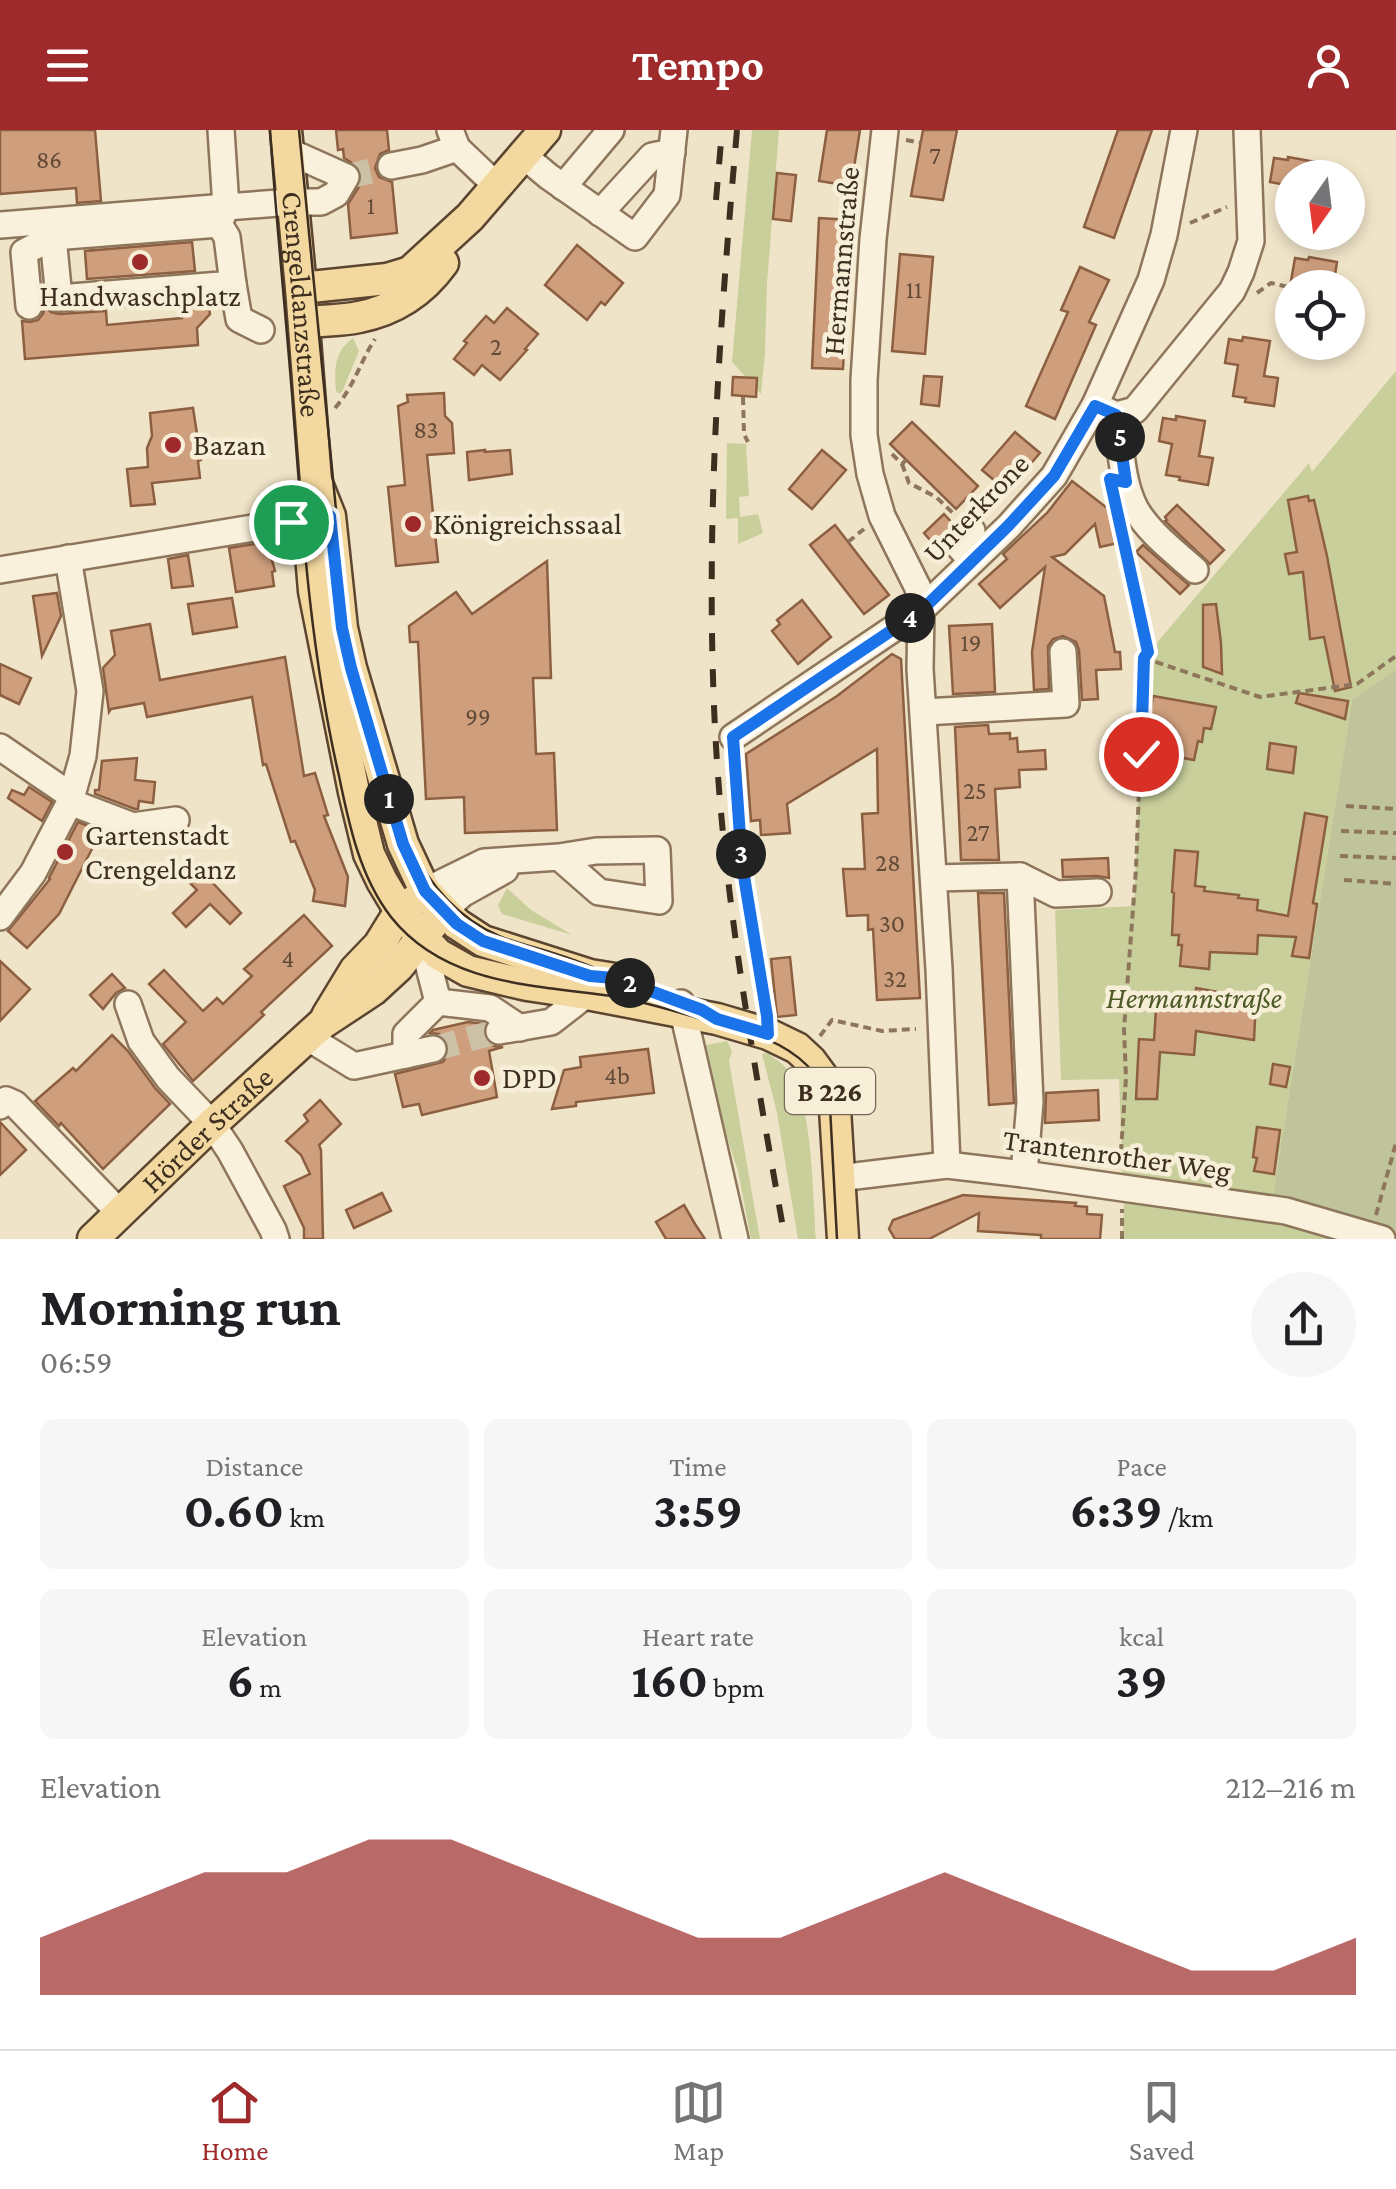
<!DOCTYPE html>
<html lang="en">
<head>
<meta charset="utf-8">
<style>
	body { margin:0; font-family:"Crimson Pro",serif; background:#f6f6f6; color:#202124; height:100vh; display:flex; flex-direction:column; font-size:38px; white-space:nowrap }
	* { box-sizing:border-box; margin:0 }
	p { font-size:32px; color:#757577 }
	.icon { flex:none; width:55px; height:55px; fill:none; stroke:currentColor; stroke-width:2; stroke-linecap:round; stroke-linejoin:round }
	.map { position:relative; height:1109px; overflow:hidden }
	.side { display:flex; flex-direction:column; background:#fff; flex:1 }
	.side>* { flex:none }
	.needle { width:65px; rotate:194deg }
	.tools { position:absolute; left:1275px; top:30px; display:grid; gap:20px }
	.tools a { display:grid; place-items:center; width:90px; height:90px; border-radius:50%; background:#fff; box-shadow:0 5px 15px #0003; font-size:50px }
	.pin { position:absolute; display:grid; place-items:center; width:85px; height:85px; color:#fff; margin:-42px; border:5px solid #fff; border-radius:50%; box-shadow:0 2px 10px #0007 }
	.km { position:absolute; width:50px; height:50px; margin:-25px; border-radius:50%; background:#222; color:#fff; font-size:28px; line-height:50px; text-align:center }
	.round { display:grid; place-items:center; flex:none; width:105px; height:105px; border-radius:52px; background:#f6f6f6 }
	.overview { display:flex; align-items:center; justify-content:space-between; height:170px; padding:0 40px }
	h1 { font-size:55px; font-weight:700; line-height:75px }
	.stats { display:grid; grid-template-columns:repeat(3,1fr); gap:15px; height:170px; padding:10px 40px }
	.stats div { display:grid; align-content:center; border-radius:15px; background:#f6f6f6; text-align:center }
	.stats b { font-size:50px; font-weight:700 }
	.stats small { font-size:28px; font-weight:400 }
	.stats p { font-size:28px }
	.chart { height:280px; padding:20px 40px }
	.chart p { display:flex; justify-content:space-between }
	.chart svg { width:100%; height:180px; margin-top:10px; fill:#9e2a2b; opacity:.7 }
	header { display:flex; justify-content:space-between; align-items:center; height:130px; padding:0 40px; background:#9e2a2b; color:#fff; font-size:45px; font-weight:700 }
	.dock { display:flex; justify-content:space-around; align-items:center; height:140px; border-top:2px solid #e0e0e0; background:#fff; font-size:28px; color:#757577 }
	.dock a { display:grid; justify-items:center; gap:5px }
	.dock .on { color:#9e2a2b }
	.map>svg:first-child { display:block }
	.green { fill:#c9cf9b }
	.cemetery { fill:#bfc49a }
	.building { fill:#cf9f7d; stroke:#8d5f41; stroke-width:2.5 }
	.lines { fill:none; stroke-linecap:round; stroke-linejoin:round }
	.minor-tunnel { stroke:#ccc0a6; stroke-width:25; stroke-dasharray:25 12; stroke-linecap:butt }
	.minor-casing { stroke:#8d765c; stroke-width:30 }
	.major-casing { stroke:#5b4430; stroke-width:35 }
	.path { stroke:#8d765c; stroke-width:4; stroke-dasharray:8 5; stroke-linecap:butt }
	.minor { stroke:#faf1dc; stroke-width:25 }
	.major { stroke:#f3d9a0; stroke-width:30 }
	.tram { stroke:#3d2e20; stroke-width:2.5 }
	.rail { stroke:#3d2e20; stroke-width:6; stroke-dasharray:18 18; stroke-linecap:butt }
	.route-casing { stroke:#fff; stroke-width:20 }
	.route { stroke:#1a73e8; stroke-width:12 }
	.poi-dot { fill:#9e2a2b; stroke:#f7eed8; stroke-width:4 }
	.labels { text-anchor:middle; stroke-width:9; stroke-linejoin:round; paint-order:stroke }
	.number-label { font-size:25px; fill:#624a37 }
	.shield { fill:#f7eed8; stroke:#756857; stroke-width:2.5 }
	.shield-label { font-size:28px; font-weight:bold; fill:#3d2e20 }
	.street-label { font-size:30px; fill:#3d2e20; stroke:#f7eed8 }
	.poi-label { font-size:30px; fill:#3d2e20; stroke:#f7eed8; text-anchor:start }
	.park-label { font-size:30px; font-style:italic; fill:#4d5a26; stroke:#f7eed8 }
</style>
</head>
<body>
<header><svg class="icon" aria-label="menu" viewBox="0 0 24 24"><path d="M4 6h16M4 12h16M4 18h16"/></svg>Tempo<svg class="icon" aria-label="person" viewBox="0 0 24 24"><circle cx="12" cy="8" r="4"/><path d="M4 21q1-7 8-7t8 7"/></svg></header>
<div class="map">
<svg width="1396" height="1109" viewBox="0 0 1396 1109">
	<rect width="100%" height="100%" fill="#f0e4c8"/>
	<g class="green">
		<polygon points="752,0 779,0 767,154 765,223 761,264 732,232"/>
		<path d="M353,208l6,13 -17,41 -3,2 -3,-3c-2,-22 -2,-39 17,-53z"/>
		<polygon points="1396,241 1396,539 1352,570 1272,1071 1123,1053 1119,949 1061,950 1055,780 1134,776 1144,528 1309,333 1312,342"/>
		<polygon points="727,313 746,314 749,366 739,367 740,387 758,384 763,403 738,414 738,388 726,389"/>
		<polygon points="507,758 531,780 572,805 502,784 498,775"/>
		<polygon points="727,911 732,921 729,931 760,1109 751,1109 738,1041 700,924 701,916"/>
		<path d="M767,923c10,7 18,12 24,21 22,34 22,123 25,165h-18l-21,-126 -15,-59z"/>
		<polygon points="1124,1064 1279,1087 1352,1109 1123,1109"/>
	</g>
	<polygon class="cemetery" points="1396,539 1396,1105 1272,1071 1352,570"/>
	<g class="building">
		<polygon points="0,0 95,0 101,71 77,73 76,58 0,64"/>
		<polygon points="336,0 387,0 389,20 380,24 375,38 379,47 392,52 397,103 351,108 348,74 360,55 362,46 359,37 344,28 343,19 338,20"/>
		<polygon points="827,0 860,0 851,56 819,51"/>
		<polygon points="923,0 957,0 943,70 911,66"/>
		<polygon points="1118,0 1152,0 1114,108 1084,97"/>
		<polygon points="1288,27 1316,32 1316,35 1332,38 1331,48 1292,48 1292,56 1270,52 1274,28 1288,30"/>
		<polygon points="777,43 796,45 791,91 773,89"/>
		<polygon points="819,88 850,90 843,239 812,238"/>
		<polygon points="192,112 195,141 87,149 85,121"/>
		<polygon points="577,115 623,153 605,175 601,172 587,190 545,155"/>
		<polygon points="900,124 933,127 925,224 892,221"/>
		<polygon points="1309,127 1337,132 1333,158 1304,158 1305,154 1291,151 1295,128 1308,130"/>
		<polygon points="1080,137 1109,150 1089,192 1096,195 1055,289 1026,276 1068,182 1061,180"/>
		<polygon points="208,172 210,184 197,198 198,215 25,229 22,191 30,192 38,190 43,184 45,176 51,182 59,184 106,181 107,195 182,188 181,174"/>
		<polygon points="507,178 538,204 525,219 527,220 500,250 482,235 474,245 454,229 467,213 464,211 486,186 494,193"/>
		<polygon points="1243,207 1270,211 1264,246 1278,248 1274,276 1245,272 1246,268 1233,266 1238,235 1225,233 1229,209 1242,211"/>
		<polygon points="924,246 942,247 939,276 921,274"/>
		<polygon points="733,247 757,248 756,267 732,265"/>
		<polygon points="444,263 445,286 452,293 454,323 427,325 438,432 396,436 388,357 405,355 398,276 408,272 407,265"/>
		<polygon points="193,278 201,330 198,331 200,348 152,353 155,374 131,376 127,339 148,337 147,318 152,306 150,283"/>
		<polygon points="1176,286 1205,291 1199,326 1213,328 1208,355 1179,350 1180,347 1166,345 1172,314 1159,311 1163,288 1176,290"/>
		<polygon points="912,292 978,356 956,379 890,314"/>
		<polygon points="1015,302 1040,323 1007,361 982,340"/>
		<polygon points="485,320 485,322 510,320 512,344 469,350 467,322"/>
		<polygon points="822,320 846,340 812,379 789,359"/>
		<polygon points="1072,351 1111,381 1118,413 1100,417 1095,394 1065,424 1052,427 1104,466 1115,522 1120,522 1121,539 1096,540 1098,569 1082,570 1079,520 1076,512 1063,506 1053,509 1048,516 1049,559 1034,560 1032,522 1045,437 1000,478 979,454 1007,429 1003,424 1047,383"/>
		<polygon points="1308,366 1309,371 1314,370 1327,426 1351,557 1335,561 1324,507 1310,509 1303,442 1289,444 1285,424 1297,422 1288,370"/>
		<polygon points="1177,375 1224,420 1210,434 1165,391 1167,390 1165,387"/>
		<polygon points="944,384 954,395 946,402 936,417 924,403"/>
		<polygon points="835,395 889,465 864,484 810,415"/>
		<polygon points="267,412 275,441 272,442 274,456 236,462 229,418"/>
		<polygon points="1143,415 1189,455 1180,464 1136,422"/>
		<polygon points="188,425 193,456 172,458 168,429"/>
		<polygon points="547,431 551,548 533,548 536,624 554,623 557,700 465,703 464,667 426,669 418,512 410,512 409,496 456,462 472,484"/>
		<polygon points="57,463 61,486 42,526 33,466"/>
		<polygon points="232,468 237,497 193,504 188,474"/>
		<polygon points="802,470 831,507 798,534 772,501 780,494 777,490"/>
		<polygon points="1216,474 1221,513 1222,544 1203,537 1203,475"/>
		<polygon points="150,494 160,550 285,527 304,646 315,643 328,685 324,686 348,747 345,776 313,771 315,760 295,711 291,712 266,634 263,635 252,567 147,587 144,573 111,579 109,582 103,538 115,525 111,501"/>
		<polygon points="992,494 995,562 953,564 949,496"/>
		<polygon points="892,524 901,529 920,868 877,870 873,799 868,800 868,785 847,786 843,739 865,739 862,684 878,683 877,619 787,674 790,703 761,705 760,690 751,691 746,624 837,566"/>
		<polygon points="0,534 31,548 19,574 0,565"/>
		<polygon points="1299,563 1348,571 1345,589 1296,573"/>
		<polygon points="1153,566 1216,577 1211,599 1204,598 1202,612 1198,611 1194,630 1161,624 1165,599 1148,597"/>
		<polygon points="988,595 989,604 1010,603 1010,609 1017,608 1018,622 1045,620 1046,639 1019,640 1020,657 995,659 999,730 961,730 955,597"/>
		<polygon points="1270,613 1296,617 1293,643 1267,639"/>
		<polygon points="137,628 135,650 155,652 153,673 139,671 138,679 135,679 95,664 95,660 99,660 102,631"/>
		<polygon points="29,657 52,672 42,691 8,668 12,660 24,665"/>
		<polygon points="1305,683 1327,687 1313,773 1317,774 1309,828 1292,826 1296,807 1258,805 1257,824 1210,822 1209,839 1180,836 1182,815 1178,815 1179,805 1172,805 1174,763 1172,762 1175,720 1198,722 1195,756 1205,757 1204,761 1239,765 1238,768 1258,770 1257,780 1288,786"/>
		<polygon points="78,692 101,701 59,784 27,818 8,801 50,749 49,748"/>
		<polygon points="1108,728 1109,748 1097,746 1063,747 1062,730"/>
		<polygon points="194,733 241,783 230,794 210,774 186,797 173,783 197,760 182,745"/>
		<polygon points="978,763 1004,763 1014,973 989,975"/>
		<polygon points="304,785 332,816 261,882 264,885 193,951 163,914 186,892 149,854 164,840 203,881 217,868 223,874 252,846 244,839"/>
		<polygon points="790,827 796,885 777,887 771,829"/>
		<polygon points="0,831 30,859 0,891"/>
		<polygon points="112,844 125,858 116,863 103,879 90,865"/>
		<polygon points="1196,858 1256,869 1254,910 1196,901 1194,925 1160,922 1157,969 1136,969 1139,909 1154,910 1156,879 1194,881"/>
		<polygon points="468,892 485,894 483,903 486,911 494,916 503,917 489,921 497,967 422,985 419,974 403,977 395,944 443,932 449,923 449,915 439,904 430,903 433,900"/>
		<polygon points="112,905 128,921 155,958 170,974 103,1039 61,993 59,996 35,971 73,938 76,941"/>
		<polygon points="648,919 654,963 576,972 576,976 552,979 564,940 581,937 580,927"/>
		<polygon points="1273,934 1290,937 1286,957 1270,954"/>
		<polygon points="1098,960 1099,990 1045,993 1046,963"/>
		<polygon points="320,970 341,994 319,1015 321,1020 323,1109 304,1109 304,1098 284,1056 310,1044 301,1025 286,1011 308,991 304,985"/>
		<polygon points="0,992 26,1020 0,1045"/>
		<polygon points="1257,997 1280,1000 1274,1044 1254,1041 1257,1028 1253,1027"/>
		<polygon points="382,1063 391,1081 354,1098 346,1080"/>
		<polygon points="963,1065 1076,1073 1075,1076 1087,1077 1087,1084 1102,1085 1100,1109 1041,1109 1041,1105 978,1101 979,1083 929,1109 895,1109 889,1099 893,1090"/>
		<polygon points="684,1075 695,1094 705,1109 666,1109 656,1092"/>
	</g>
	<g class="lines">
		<g class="minor-tunnel">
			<polyline points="346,47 391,36"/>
			<polyline points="433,919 499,901"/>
		</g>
		<defs>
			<g id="minor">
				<polyline points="221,0 226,77 292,72 321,72 336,64 346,47 288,21"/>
				<polyline points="450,0 457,18 497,56"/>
				<polyline points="885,0 873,109 864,250 864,305 870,344 882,386 918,458 921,480 920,539 939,839 947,1035"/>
				<polyline points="523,25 548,46 635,107 667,65 674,0"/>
				<polyline points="391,36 422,30 457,18"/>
				<polyline points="563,57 611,0"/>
				<polyline points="600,83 652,26 672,22"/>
				<polyline points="0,95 226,77 219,94 53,107 24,122 29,176"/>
				<polyline points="53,107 59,168 233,154 227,107 219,94"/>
				<polyline points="233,154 239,189 261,200"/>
				<polyline points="1095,275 1116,285 1135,280 1232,161 1241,142 1251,111 1247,0"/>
				<path d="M1116,285c5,30 5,66 19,93 13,24 40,44 60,62"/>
				<polyline points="972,401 957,414 972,431"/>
				<polyline points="0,440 325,386"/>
				<polyline points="924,582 1066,574 1063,522"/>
				<polyline points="733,607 921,480 1009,396 1054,346 1095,275 1151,150 1164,105 1184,0"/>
				<polyline points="0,617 73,667"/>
				<polyline points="70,672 133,696 176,690"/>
				<polyline points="1020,746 1056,764 1098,762"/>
				<polyline points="934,748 1020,746 1030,972 1024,1044"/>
				<polyline points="425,761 484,732 559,727 596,721 657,720 659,771 599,762 559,727"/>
				<polyline points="443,782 462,764 505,740"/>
				<polyline points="0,787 33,743 70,672 83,626 90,561 68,428"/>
				<polyline points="438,872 490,878 520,898"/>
				<polyline points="681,873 735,1109"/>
				<polyline points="128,874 141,911 168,948 212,994 230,1021 273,1100 276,1109"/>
				<polyline points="499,901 551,892 587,864 589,852"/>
				<polyline points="307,907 354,936 433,919"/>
				<polyline points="406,925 406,904 438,872 421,806"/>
				<polyline points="0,976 6,970 15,974 119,1082"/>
				<polyline points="839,1048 947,1035 1024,1044 1286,1081 1382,1109"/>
			</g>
			<g id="major">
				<path id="s1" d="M286,0l15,158 15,193 -8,38 6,72 40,201 15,62 13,27 18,30 21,25 17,18 30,17 59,14 60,9 130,25 51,15 29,14 14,13 11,15 13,33 8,130"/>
				<polyline points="301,158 387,149 410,142 470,87 545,0"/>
				<path d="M304,193c18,-3 37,-2 55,-6 36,-7 63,-25 84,-54"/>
				<polyline points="316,351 330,386 342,498 351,538 403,714 425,761 457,794 483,811 590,845 615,849"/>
				<polyline points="327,886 355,840 379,815 400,781 412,772"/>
				<path id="s2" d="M93,1109l119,-115 111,-101 50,-33 25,-23 37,-46"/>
			</g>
		</defs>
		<use href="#minor" class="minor-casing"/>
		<use href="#major" class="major-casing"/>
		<g class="path">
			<polyline points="906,10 921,13"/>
			<polyline points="1190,93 1227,77"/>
			<polyline points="1257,163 1271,153 1293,158"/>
			<polyline points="743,267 744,304 748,312"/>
			<path d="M335,278c19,-21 25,-46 40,-69"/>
			<polyline points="892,324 902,334 906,330"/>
			<polyline points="902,334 909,353 936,367 954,384"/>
			<polyline points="1122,402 1148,522 1144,528"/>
			<polyline points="848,412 864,399"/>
			<polyline points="734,632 741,734 765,875"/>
			<polyline points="1346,676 1396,679"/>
			<polyline points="1341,701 1396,703"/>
			<polyline points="1340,726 1396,728"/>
			<polyline points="1344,750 1396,754"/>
			<polyline points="820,906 832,890 882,901 916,899"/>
			<polyline points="1120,1035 1126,948 1124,899 1136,739 1144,528 1260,567 1357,554 1396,526"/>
			<polyline points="1376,1085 1396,1013"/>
			<polyline points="1122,1109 1122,1079"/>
		</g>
		<use href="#minor" class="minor"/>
		<use href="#major" class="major"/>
		<g class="tram">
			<path d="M270,0c6,88 15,176 22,264 10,128 18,257 47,382 10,49 21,101 52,141 54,68 143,68 221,79 35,6 69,17 103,27 21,6 44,12 64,22 13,7 26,17 35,28 8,10 12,23 16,34l7,132"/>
			<path d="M299,0l49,503 65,215c16,38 47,71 86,88 19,8 40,12 60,19 35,11 69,27 102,41"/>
		</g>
		<g class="rail">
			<path d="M737,0c-17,192 -31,383 -23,576 7,179 40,357 71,533"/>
			<polyline points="716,70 722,0"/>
		</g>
	</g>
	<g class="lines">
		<defs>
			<polyline id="route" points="291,392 330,386 342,498 351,538 403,714 425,761 457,794 483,811 590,846 614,848 637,856 702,880 717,889 768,904 767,886 742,734 733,607 922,480 1008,396 1054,346 1095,276 1116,285 1126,352 1110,349 1148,522 1144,528 1141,624"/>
		</defs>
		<use href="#route" class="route-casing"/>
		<use href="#route" class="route"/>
	</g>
	<g class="poi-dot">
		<circle cx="140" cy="132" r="10"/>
		<circle cx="173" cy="315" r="10"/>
		<circle cx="413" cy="394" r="10"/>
		<circle cx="65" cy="722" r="10"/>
		<circle cx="482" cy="948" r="10"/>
	</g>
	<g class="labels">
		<g class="number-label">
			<text x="935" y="34">7</text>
			<text x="49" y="38">86</text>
			<text x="371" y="84">1</text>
			<text x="914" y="168">11</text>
			<text x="496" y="225">2</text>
			<text x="426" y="308">83</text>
			<text x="971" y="521">19</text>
			<text x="478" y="595">99</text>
			<text x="975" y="669">25</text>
			<text x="978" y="711">27</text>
			<text x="888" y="741">28</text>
			<text x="892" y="802">30</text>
			<text x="288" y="837">4</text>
			<text x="895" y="857">32</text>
			<text x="617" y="954">4b</text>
		</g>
		<rect class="shield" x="785" y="938" width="90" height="46" rx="8"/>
		<g class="shield-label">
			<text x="830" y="971">B 226</text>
		</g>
		<g class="street-label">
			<text transform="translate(841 131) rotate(-85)" y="10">Hermannstraße</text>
			<text dy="10" stroke="none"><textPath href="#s1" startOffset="175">Crengeldanzstraße</textPath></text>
			<text transform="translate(976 378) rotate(-46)" y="10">Unterkrone</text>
			<text dy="10" stroke="none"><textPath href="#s2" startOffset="158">Hörder Straße</textPath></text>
			<text transform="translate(1117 1025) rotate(8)" y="10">Trantenrother Weg</text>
		</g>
		<g class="poi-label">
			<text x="140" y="176" text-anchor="middle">Handwaschplatz</text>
			<text x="193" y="325">Bazan</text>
			<text x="433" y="404">Königreichssaal</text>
			<text x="85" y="715">Gartenstadt<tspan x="85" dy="34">Crengeldanz</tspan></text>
			<text x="502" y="958">DPD</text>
		</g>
		<g class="park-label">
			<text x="1194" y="878">Hermannstraße</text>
		</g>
	</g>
</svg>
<div class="tools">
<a><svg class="needle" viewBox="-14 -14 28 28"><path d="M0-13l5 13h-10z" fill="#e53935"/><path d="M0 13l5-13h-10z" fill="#757577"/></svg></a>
<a><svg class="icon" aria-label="locate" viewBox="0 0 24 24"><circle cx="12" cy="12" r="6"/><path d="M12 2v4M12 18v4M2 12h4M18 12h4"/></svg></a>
</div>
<div class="pin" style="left:291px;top:392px;background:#1e9e55"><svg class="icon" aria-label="arrive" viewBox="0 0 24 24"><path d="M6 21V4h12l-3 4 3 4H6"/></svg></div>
<div class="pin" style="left:1141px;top:624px;background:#d93025"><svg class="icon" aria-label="check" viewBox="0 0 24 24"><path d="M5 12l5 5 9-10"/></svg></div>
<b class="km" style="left:389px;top:669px">1</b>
<b class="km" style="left:630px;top:853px">2</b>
<b class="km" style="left:741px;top:724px">3</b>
<b class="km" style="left:910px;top:488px">4</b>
<b class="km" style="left:1120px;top:307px">5</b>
</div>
<section class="side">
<div class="overview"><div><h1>Morning run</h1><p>06:59</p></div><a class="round"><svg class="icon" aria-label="share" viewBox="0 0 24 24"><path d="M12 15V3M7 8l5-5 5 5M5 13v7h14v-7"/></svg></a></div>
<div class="stats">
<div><p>Distance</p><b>0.60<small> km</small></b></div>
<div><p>Time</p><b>3:59</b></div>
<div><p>Pace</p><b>6:39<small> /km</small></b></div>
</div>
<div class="stats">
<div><p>Elevation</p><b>6<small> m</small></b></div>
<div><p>Heart rate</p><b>160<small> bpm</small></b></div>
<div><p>kcal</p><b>39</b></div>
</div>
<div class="chart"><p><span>Elevation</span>212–216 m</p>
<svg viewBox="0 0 160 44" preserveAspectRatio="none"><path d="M0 44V30L10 22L20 14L30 14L40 6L50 6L60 14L70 22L80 30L90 30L100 22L110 14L120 22L130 30L140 38L150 38L160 30V44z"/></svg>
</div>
</section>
<nav class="dock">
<a class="on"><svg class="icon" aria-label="home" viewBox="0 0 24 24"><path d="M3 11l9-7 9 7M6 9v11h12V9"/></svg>Home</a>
<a><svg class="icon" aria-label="map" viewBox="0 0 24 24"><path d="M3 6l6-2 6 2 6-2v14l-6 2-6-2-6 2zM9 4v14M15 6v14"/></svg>Map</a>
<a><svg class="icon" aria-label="saved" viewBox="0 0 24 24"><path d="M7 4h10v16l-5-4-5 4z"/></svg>Saved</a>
</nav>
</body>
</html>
